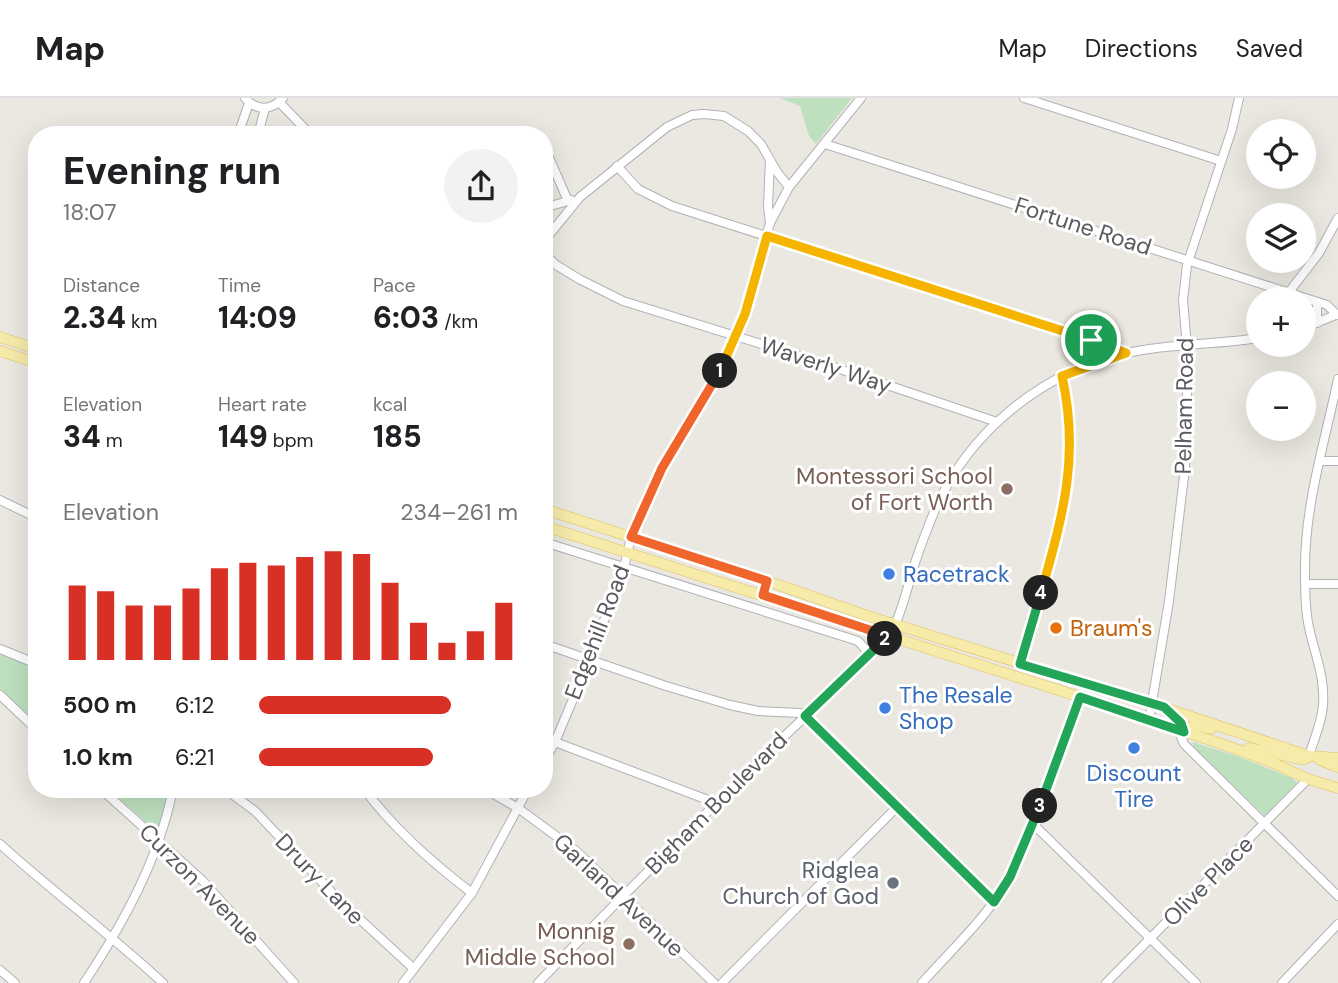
<!DOCTYPE html>
<html lang="en">
<head>
<meta charset="utf-8">
<style>
	body { margin:0; font-family:"DM Sans",sans-serif; background:#f2f2f2; color:#202124; height:100vh; display:flex; flex-direction:column; font-size:26px; white-space:nowrap }
	* { box-sizing:border-box; margin:0 }
	p { font-size:23px; color:#757577 }
	.icon { flex:none; width:38px; height:38px; fill:none; stroke:currentColor; stroke-width:2; stroke-linecap:round; stroke-linejoin:round }
	.map { position:relative; flex:1; overflow:hidden }
	.details { position:absolute; left:28px; top:28px; width:525px; height:672px; display:flex; flex-direction:column; background:#fff; border-radius:28px; box-shadow:0 7px 28px #0002 }
	.details>* { flex:none }
	.tools { position:absolute; left:1246px; top:21px; display:grid; gap:14px }
	.tools a { display:grid; place-items:center; width:70px; height:70px; border-radius:50%; background:#fff; box-shadow:0 7px 28px #0002; font-size:35px }
	.pin { position:absolute; display:grid; place-items:center; width:60px; height:60px; color:#fff; margin:-30px; border:4px solid #fff; border-radius:50%; box-shadow:0 2px 7px #0007 }
	.km { position:absolute; width:35px; height:35px; margin:-18px; border-radius:50%; background:#222; color:#fff; font-size:19px; line-height:35px; text-align:center }
	.round { display:grid; place-items:center; flex:none; width:74px; height:74px; border-radius:37px; background:#f2f2f2 }
	.summary { display:flex; align-items:center; justify-content:space-between; height:119px; padding:0 35px }
	h1 { font-size:38px; font-weight:800; line-height:52px }
	.figures { display:grid; grid-template-columns:repeat(3,1fr); gap:10px; height:119px; padding:7px 35px }
	.figures div { display:grid; align-content:center }
	.figures b { font-size:30px; font-weight:800 }
	.figures small { font-size:19px; font-weight:400 }
	.figures p { font-size:19px }
	.chart { height:196px; padding:14px 35px }
	.chart p { display:flex; justify-content:space-between }
	.chart svg { width:100%; height:126px; margin-top:7px; stroke:#d93025; stroke-width:6 }
	ul { padding:0 35px; list-style:none; font-size:23px }
	li { display:grid; grid-template-columns:112px 84px 1fr; align-items:center; height:52px }
	li i { height:18px; border-radius:9px; background:#d93025 }
	header { display:flex; align-items:center; gap:42px; box-sizing:border-box; height:98px; padding:0 35px; background:#fff; border-bottom:2px solid #e0e0e0 }
	header strong { font-size:33px }
	nav { display:flex; gap:38px; margin-inline-start:auto; font-size:24px }
	.map>svg:first-child { display:block }
	.green { fill:#bee0bf }
	.lines { fill:none; stroke-linecap:round; stroke-linejoin:round }
	.minor-casing { stroke:#b0b2b6; stroke-width:10 }
	.major-casing { stroke:#e2c061; stroke-width:11 }
	.minor { stroke:#fff; stroke-width:8 }
	.major { stroke:#f6eba9; stroke-width:10 }
	.split-1-casing { stroke:#fff; stroke-width:14 }
	.split-2-casing { stroke:#fff; stroke-width:14 }
	.split-3-casing { stroke:#fff; stroke-width:14 }
	.split-4-casing { stroke:#fff; stroke-width:14 }
	.split-5-casing { stroke:#fff; stroke-width:14 }
	.split-1 { stroke:#f5b400; stroke-width:9 }
	.split-2 { stroke:#f0652b; stroke-width:9 }
	.split-3 { stroke:#22a559; stroke-width:9 }
	.split-4 { stroke:#22a559; stroke-width:9 }
	.split-5 { stroke:#f5b400; stroke-width:9 }
	.education-dot { fill:#8d6e63; stroke:#fff; stroke-width:2.5 }
	.shop-dot { fill:#3f7fe0; stroke:#fff; stroke-width:2.5 }
	.food-dot { fill:#e8710a; stroke:#fff; stroke-width:2.5 }
	.worship-dot { fill:#6b7280; stroke:#fff; stroke-width:2.5 }
	.labels { text-anchor:middle; stroke-width:6; stroke-linejoin:round; paint-order:stroke }
	.street-label { font-size:23px; fill:#595b5f; stroke:#fff }
	.education-label { font-size:23px; fill:#785e54; stroke:#fff; text-anchor:end }
	.shop-label { font-size:23px; fill:#366cbe; stroke:#fff; text-anchor:start }
	.food-label { font-size:23px; fill:#c56008; stroke:#fff; text-anchor:start }
	.worship-label { font-size:23px; fill:#5b616d; stroke:#fff; text-anchor:end }
</style>
</head>
<body>
<header>
<strong>Map</strong>
<nav><a>Map</a><a>Directions</a><a>Saved</a></nav>
</header>
<div class="map">
<svg width="1338" height="885" viewBox="0 0 1338 885">
	<rect width="100%" height="100%" fill="#eae8e0"/>
	<g class="green">
		<polygon points="780,0 852,0 816,46 809,38 800,8"/>
		<polygon points="0,557 37,569 37,625 0,591"/>
		<polygon points="1193,644 1237,658 1292,680 1297,685 1265,718 1193,649"/>
		<polygon points="109,691 172,691 159,730 154,731"/>
	</g>
	<g class="lines">
		<defs>
			<g id="minor">
				<path d="M245,0c11,13 26,13 38,0"/>
				<polyline points="1024,0 1221,63"/>
				<polyline points="279,4 311,37"/>
				<polyline points="238,37 249,5"/>
				<polyline points="258,37 265,10"/>
				<polyline points="825,46 1327,207 1337,217"/>
				<polyline points="544,48 568,103"/>
				<polyline points="770,62 768,108 770,125"/>
				<polyline points="617,68 638,91 672,108 1091,242 1126,255"/>
				<polyline points="544,110 571,102"/>
				<polyline points="544,143 580,99 667,29 692,17 704,16 724,18 748,33 761,46 777,74 789,89"/>
				<polyline points="544,155 556,167 579,181 623,203 819,264 997,324"/>
				<polyline points="1289,194 1319,155 1338,120"/>
				<polyline points="1317,204 1317,225"/>
				<polyline points="1304,230 1338,216"/>
				<polyline points="1320,363 1338,363"/>
				<polyline points="0,402 37,420"/>
				<polyline points="544,444 858,543 870,556"/>
				<polyline points="1305,486 1338,486"/>
				<polyline points="544,546 666,588 730,607 758,613 800,615 821,632 994,804"/>
				<polyline points="0,551 37,566"/>
				<path d="M1020,566c29,-97 65,-186 42,-288"/>
				<polyline points="0,597 37,632"/>
				<polyline points="1149,622 1169,503 1185,370 1188,261 1183,202 1187,167 1232,31 1239,0"/>
				<polyline points="1184,634 1181,639 1184,646 1338,798"/>
				<polyline points="555,644 716,705"/>
				<path d="M1309,658c5,-17 13,-34 14,-51 2,-27 -7,-48 -13,-73 -5,-20 -5,-43 -5,-64 0,-64 20,-127 33,-189"/>
				<polyline points="544,663 555,644 584,575 624,470 631,439 647,400 662,370 710,293 737,239 770,125 789,89 861,0"/>
				<polyline points="101,691 203,783 294,885"/>
				<polyline points="225,691 255,713 338,801 414,871"/>
				<path d="M364,691c31,41 67,73 108,104"/>
				<polyline points="485,691 518,710 575,752 714,885"/>
				<polyline points="1033,726 1196,885"/>
				<path d="M0,746c53,48 110,90 163,139"/>
				<polyline points="0,872 15,885"/>
				<path d="M84,885c39,-59 75,-124 89,-194"/>
				<polyline points="403,885 472,795 528,691"/>
				<path d="M538,885c76,-79 154,-156 232,-233 39,-38 81,-74 118,-114 12,-13 22,-60 29,-79 5,-15 11,-30 17,-45 34,-80 108,-140 193,-159 43,-10 88,-8 131,-15"/>
				<polyline points="722,885 897,709"/>
				<path d="M922,885c29,-33 67,-67 88,-107 30,-56 48,-120 70,-179"/>
				<polyline points="1106,885 1308,681"/>
				<polyline points="1282,885 1338,826"/>
			</g>
			<g id="major">
				<polyline points="0,239 37,251"/>
				<polyline points="0,253 37,265"/>
				<polyline points="544,411 767,483 874,520 1153,606 1309,658 1338,660"/>
				<polyline points="544,428 1080,599 1225,647 1271,664 1308,681 1338,690"/>
				<polyline points="1167,612 1181,625 1184,634 1195,627 1211,631"/>
				<polyline points="1249,650 1300,661 1305,661 1309,658"/>
				<polyline points="1320,662 1338,669"/>
			</g>
		</defs>
		<use href="#minor" class="minor-casing"/>
		<use href="#major" class="major-casing"/>
		<use href="#minor" class="minor"/>
		<use href="#major" class="major"/>
	</g>
	<g class="lines">
		<defs>
			<polyline id="split-1" points="720,273 745,216 767,138 1091,242"/>
			<polyline id="split-2" points="720,273 662,370 631,439 767,483 763,497 888,538 885,541"/>
			<polyline id="split-3" points="885,541 805,618 994,804 1010,779 1040,708"/>
			<polyline id="split-4" points="1040,708 1080,599 1184,634 1181,625 1164,609 1020,566 1041,495"/>
			<path id="split-5" d="M1041,495c22,-78 39,-136 21,-217l64,-23 -35,-13"/>
		</defs>
		<use href="#split-1" class="split-1-casing"/>
		<use href="#split-2" class="split-2-casing"/>
		<use href="#split-3" class="split-3-casing"/>
		<use href="#split-4" class="split-4-casing"/>
		<use href="#split-5" class="split-5-casing"/>
		<use href="#split-1" class="split-1"/>
		<use href="#split-2" class="split-2"/>
		<use href="#split-3" class="split-3"/>
		<use href="#split-4" class="split-4"/>
		<use href="#split-5" class="split-5"/>
	</g>
	<g class="education-dot">
		<circle cx="1007" cy="391" r="7"/>
		<circle cx="629" cy="846" r="7"/>
	</g>
	<g class="shop-dot">
		<circle cx="889" cy="476" r="7"/>
		<circle cx="885" cy="610" r="7"/>
		<circle cx="1134" cy="650" r="7"/>
	</g>
	<circle class="food-dot" cx="1056" cy="530" r="7"/>
	<circle class="worship-dot" cx="893" cy="785" r="7"/>
	<g class="labels">
		<g class="street-label">
			<text transform="translate(1083 128) rotate(18)" y="8">Fortune Road</text>
			<text transform="translate(826 267) rotate(18)" y="8">Waverly Way</text>
			<text transform="translate(1184 308) rotate(-89)" y="8">Pelham Road</text>
			<text transform="translate(597 534) rotate(-69)" y="8">Edgehill Road</text>
			<text transform="translate(716 705) rotate(-45)" y="8">Bigham Boulevard</text>
			<text transform="translate(320 781) rotate(46)" y="8">Drury Lane</text>
			<text transform="translate(1208 783) rotate(-45)" y="8">Olive Place</text>
			<text transform="translate(200 786) rotate(45)" y="8">Curzon Avenue</text>
			<text transform="translate(619 797) rotate(43)" y="8">Garland Avenue</text>
		</g>
		<g class="education-label">
			<text x="993" y="386">Montessori School<tspan x="993" dy="26">of Fort Worth</tspan></text>
			<text x="615" y="841">Monnig<tspan x="615" dy="26">Middle School</tspan></text>
		</g>
		<g class="shop-label">
			<text x="903" y="484">Racetrack</text>
			<text x="899" y="605">The Resale<tspan x="899" dy="26">Shop</tspan></text>
			<text x="1134" y="683" text-anchor="middle">Discount<tspan x="1134" dy="26">Tire</tspan></text>
		</g>
		<g class="food-label">
			<text x="1070" y="538">Braum's</text>
		</g>
		<g class="worship-label">
			<text x="879" y="780">Ridglea<tspan x="879" dy="26">Church of God</tspan></text>
		</g>
	</g>
</svg>
<div class="tools">
<a><svg class="icon" aria-label="locate" viewBox="0 0 24 24"><circle cx="12" cy="12" r="6"/><path d="M12 2v4M12 18v4M2 12h4M18 12h4"/></svg></a>
<a><svg class="icon" aria-label="layers" viewBox="0 0 24 24"><path d="M12 4l9 5-9 5-9-5zM3 14l9 5 9-5"/></svg></a>
<a>+</a>
<a>−</a>
</div>
<div class="pin" style="left:1091px;top:242px;background:#1e9e55"><svg class="icon" aria-label="arrive" viewBox="0 0 24 24"><path d="M6 21V4h12l-3 4 3 4H6"/></svg></div>
<b class="km" style="left:720px;top:273px">1</b>
<b class="km" style="left:885px;top:541px">2</b>
<b class="km" style="left:1040px;top:708px">3</b>
<b class="km" style="left:1041px;top:495px">4</b>
<section class="details">
<div class="summary"><div><h1>Evening run</h1><p>18:07</p></div><a class="round"><svg class="icon" aria-label="share" viewBox="0 0 24 24"><path d="M12 15V3M7 8l5-5 5 5M5 13v7h14v-7"/></svg></a></div>
<div class="figures">
<div><p>Distance</p><b>2.34<small> km</small></b></div>
<div><p>Time</p><b>14:09</b></div>
<div><p>Pace</p><b>6:03<small> /km</small></b></div>
</div>
<div class="figures">
<div><p>Elevation</p><b>34<small> m</small></b></div>
<div><p>Heart rate</p><b>149<small> bpm</small></b></div>
<div><p>kcal</p><b>185</b></div>
</div>
<div class="chart"><p><span>Elevation</span>234–261 m</p>
<svg viewBox="0 0 160 44" preserveAspectRatio="none"><path d="M5 44V18M15 44V20M25 44V25M35 44V25M45 44V19M55 44V12M65 44V10M75 44V11M85 44V8M95 44V6M105 44V7M115 44V17M125 44V31M135 44V38M145 44V34M155 44V24"/></svg>
</div>
<ul>
<li><b>500 m</b>6:12<i style="width:74%"></i></li>
<li><b>1.0 km</b>6:21<i style="width:67%"></i></li>
</ul>
</section>
</div>
</body>
</html>
